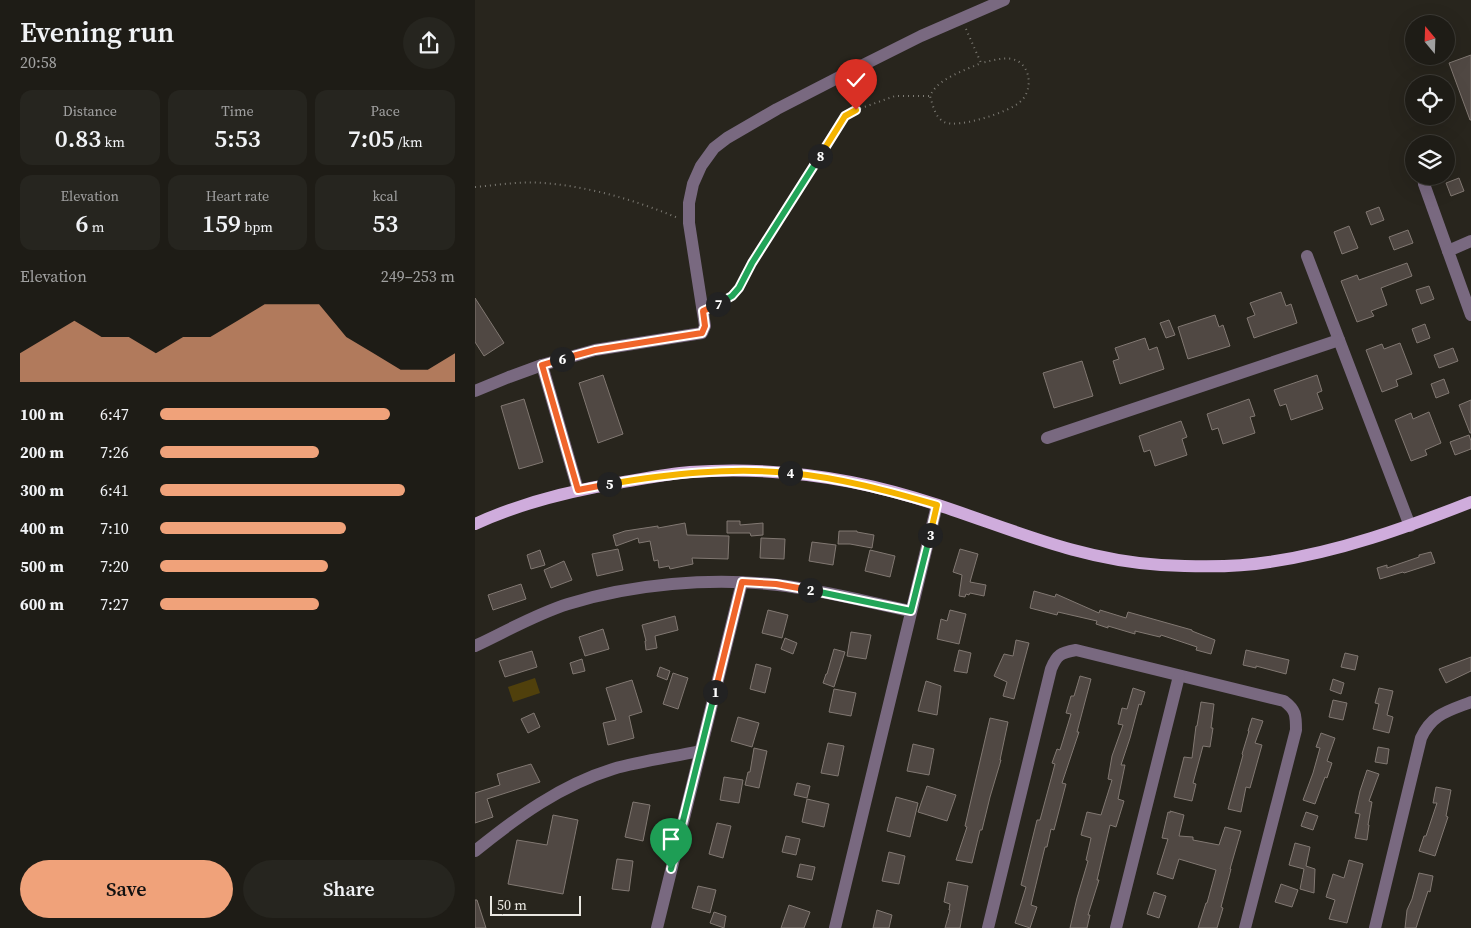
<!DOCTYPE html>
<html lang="en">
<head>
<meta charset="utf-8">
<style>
	body { margin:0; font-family:"Source Serif 4",serif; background:#26251f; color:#f1f3f6; height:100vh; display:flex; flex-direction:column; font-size:19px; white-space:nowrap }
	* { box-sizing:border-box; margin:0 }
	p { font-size:16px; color:#a1a1a1 }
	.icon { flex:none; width:28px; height:28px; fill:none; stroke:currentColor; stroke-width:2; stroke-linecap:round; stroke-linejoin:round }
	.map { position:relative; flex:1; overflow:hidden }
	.details { display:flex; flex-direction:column; background:#1e1c16; width:475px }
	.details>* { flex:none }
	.needle { width:32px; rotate:341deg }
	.tools { position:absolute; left:930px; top:15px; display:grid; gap:10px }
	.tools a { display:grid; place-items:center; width:50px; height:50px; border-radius:50%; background:#1e1c16; box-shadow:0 5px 20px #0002,0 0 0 1px #3c3a35; font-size:25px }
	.scale { position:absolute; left:15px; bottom:12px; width:91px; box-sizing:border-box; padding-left:5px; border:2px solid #eae8e2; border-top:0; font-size:14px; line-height:18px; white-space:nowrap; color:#eae8e2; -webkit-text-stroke:4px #28251d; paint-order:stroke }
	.pin { position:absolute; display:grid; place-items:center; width:42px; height:42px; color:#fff; margin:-51px -21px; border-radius:50% 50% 50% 0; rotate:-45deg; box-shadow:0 0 5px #0007 }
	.pin .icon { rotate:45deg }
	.km { position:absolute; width:25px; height:25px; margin:-12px; border-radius:50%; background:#222; color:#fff; font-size:14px; line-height:25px; text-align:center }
	.round { display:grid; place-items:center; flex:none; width:52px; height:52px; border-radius:26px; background:#26251f }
	.headline { display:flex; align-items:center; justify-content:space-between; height:85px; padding:0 20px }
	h1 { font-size:28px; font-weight:600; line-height:38px }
	.stats { display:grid; grid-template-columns:repeat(3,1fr); gap:8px; height:85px; padding:5px 20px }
	.stats div { display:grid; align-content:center; border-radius:12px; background:#26251f; text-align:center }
	.stats b { font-size:25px; font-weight:600 }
	.stats small { font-size:14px; font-weight:400 }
	.stats p { font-size:14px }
	.chart { height:140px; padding:10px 20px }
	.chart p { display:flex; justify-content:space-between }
	.chart svg { width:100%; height:90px; margin-top:5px; fill:#f0a27a; opacity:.7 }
	.button { display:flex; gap:10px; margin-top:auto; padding:10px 20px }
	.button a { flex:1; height:58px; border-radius:30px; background:#f0a27a; color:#111; font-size:20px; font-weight:600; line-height:58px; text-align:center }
	.button a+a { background:#26251f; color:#f1f3f6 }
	ul { padding:0 20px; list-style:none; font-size:16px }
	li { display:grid; grid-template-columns:80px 60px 1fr; align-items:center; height:38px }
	li i { height:12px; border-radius:6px; background:#f0a27a }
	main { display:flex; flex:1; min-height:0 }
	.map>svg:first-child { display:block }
	.green { fill:#50400c }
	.building { fill:#504843; stroke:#817872 }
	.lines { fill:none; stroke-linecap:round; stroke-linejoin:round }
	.path { stroke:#7c7a73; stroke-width:2; stroke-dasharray:1 4; stroke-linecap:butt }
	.minor { stroke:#796980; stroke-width:12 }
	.major { stroke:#cfacdc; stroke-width:12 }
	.split-1-casing { stroke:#fff; stroke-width:10 }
	.split-2-casing { stroke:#fff; stroke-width:10 }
	.split-3-casing { stroke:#fff; stroke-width:10 }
	.split-4-casing { stroke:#fff; stroke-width:10 }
	.split-5-casing { stroke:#fff; stroke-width:10 }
	.split-6-casing { stroke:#fff; stroke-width:10 }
	.split-7-casing { stroke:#fff; stroke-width:10 }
	.split-8-casing { stroke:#fff; stroke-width:10 }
	.split-9-casing { stroke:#fff; stroke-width:10 }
	.split-1 { stroke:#22a559; stroke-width:6 }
	.split-2 { stroke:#f0652b; stroke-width:6 }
	.split-3 { stroke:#22a559; stroke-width:6 }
	.split-4 { stroke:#f5b400; stroke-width:6 }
	.split-5 { stroke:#f5b400; stroke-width:6 }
	.split-6 { stroke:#f0652b; stroke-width:6 }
	.split-7 { stroke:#f0652b; stroke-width:6 }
	.split-8 { stroke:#22a559; stroke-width:6 }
	.split-9 { stroke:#f5b400; stroke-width:6 }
</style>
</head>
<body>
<main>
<section class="details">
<div class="headline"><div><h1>Evening run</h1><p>20:58</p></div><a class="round"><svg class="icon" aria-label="share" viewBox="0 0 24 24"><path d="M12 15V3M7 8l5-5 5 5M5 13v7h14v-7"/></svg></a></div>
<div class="stats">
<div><p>Distance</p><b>0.83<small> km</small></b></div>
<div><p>Time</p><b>5:53</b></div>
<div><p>Pace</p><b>7:05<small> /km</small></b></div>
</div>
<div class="stats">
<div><p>Elevation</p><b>6<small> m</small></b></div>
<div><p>Heart rate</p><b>159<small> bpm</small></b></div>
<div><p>kcal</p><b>53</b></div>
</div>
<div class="chart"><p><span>Elevation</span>249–253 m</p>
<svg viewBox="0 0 160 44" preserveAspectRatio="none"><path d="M0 44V30L10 22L20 14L30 22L40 22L50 30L60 22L70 22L80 14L90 6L100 6L110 6L120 22L130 30L140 38L150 38L160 30V44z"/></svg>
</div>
<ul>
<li><b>100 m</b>6:47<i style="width:78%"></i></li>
<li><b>200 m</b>7:26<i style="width:54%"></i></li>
<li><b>300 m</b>6:41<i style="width:83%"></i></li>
<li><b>400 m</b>7:10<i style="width:63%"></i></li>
<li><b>500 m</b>7:20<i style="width:57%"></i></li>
<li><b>600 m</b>7:27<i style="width:54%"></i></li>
</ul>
<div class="button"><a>Save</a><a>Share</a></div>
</section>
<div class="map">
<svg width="996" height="928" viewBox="0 0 996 928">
	<rect width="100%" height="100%" fill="#28251d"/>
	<polygon class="green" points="60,678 65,693 38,702 33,687"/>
	<g class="building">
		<polygon points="996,55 996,120 995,120 974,63"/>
		<polygon points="984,178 989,191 976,196 971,183"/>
		<polygon points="904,207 909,220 896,225 891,212"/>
		<polygon points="874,226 883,248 867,254 859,232"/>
		<polygon points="933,230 938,243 919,250 914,237"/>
		<polygon points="932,263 937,276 906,288 912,305 896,311 899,316 882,322 866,281 882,275 884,280"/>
		<polygon points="954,286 959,299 946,304 941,290"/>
		<polygon points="806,292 811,306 816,304 822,323 779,338 772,318 780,315 775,303"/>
		<polygon points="0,298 29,343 9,356 0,342"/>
		<polygon points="740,315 744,327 748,325 755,346 713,359 703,327"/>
		<polygon points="694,320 700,335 691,338 685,323"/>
		<polygon points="950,324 955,338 942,343 937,329"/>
		<polygon points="670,338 674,350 682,347 689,369 645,384 638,361 644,359 640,348"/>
		<polygon points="925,343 937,374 921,380 923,386 907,392 891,350 907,344 909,349"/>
		<polygon points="978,348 983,361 964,368 959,355"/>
		<polygon points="607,361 618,396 579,408 568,373"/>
		<polygon points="128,375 148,434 123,443 104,383"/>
		<polygon points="842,375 847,391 842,393 848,409 816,420 811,404 805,406 799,390"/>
		<polygon points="969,379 974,393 961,398 956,384"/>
		<polygon points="49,399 68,462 44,469 26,406"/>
		<polygon points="774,399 780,416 775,417 780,433 748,444 743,428 737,430 732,414"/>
		<polygon points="996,400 996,433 995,433 984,405"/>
		<polygon points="954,412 966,443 950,450 952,455 936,461 920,420 936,413 938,419"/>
		<polygon points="706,421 712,437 707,439 712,455 680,466 675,450 669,452 664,436"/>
		<polygon points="994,435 996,441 996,449 980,455 975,442"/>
		<polygon points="252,521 265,521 265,525 288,523 288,535 276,536 275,533 252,533"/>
		<polygon points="210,523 212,535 254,536 253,559 217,558 218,564 195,569 194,566 184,568 183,560 179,561 175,541 164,543 163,538 141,546 138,535 150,531 183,526 183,528"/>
		<polygon points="364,531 382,531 382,532 399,535 397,548 375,544 363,544"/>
		<polygon points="286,538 310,539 309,559 285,558"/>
		<polygon points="337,542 361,545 358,565 334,561"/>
		<polygon points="143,549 148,570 122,576 117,554"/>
		<polygon points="485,549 503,554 495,582 511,585 509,596 495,593 494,595 491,594 490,597 484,596 487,575 478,572"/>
		<polygon points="65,550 70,565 56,569 52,555"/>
		<polygon points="395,550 420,556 415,577 390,571"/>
		<polygon points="956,552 960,563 929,573 928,572 905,579 902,568 912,565 912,568 944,557 944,555"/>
		<polygon points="89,561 97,580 76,588 69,570"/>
		<polygon points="46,584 51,599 18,610 13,595"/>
		<polygon points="559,591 580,597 581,594 624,613 625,610 651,618 653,612 717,630 717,631 740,640 736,654 721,650 722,647 686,635 685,637 660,631 660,634 633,626 633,628 621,624 622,621 583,612 582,615 555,608"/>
		<polygon points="293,610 313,615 307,638 287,633"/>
		<polygon points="475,610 491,614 484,644 462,639 466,619 472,621"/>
		<polygon points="200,616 203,630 180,636 182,648 171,650 170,641 171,641 167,625"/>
		<polygon points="128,629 134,649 110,656 104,637"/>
		<polygon points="376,632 396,635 391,659 372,656"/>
		<polygon points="310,638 322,643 318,654 306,649"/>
		<polygon points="541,640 554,643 539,699 528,696 532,682 519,676 529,654 538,656"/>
		<polygon points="359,649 370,652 359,687 348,683 351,674 352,674"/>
		<polygon points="484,650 496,653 492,673 479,671"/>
		<polygon points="771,650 814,660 811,674 781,666 781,668 768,665"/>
		<polygon points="57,651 62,667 30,677 24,661"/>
		<polygon points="870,653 883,656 880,670 866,667"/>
		<polygon points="996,657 996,671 971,683 964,669"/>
		<polygon points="107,659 110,671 98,674 95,663"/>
		<polygon points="281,664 296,668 290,693 275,689"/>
		<polygon points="185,667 195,671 192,680 182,676"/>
		<polygon points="198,673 213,678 203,709 188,704"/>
		<polygon points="605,676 616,679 602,732 604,732 587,783 591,784 579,830 576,829 572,847 570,847 556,905 562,907 555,928 540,923 551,887 546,885 562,820 565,820 580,764 577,763 582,749 585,750 596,714 591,713 596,696 599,696"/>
		<polygon points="858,679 869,683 866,694 855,690"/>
		<polygon points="157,680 167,712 154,716 159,738 133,745 128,723 141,720 131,688"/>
		<polygon points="451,681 466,686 462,715 443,711"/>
		<polygon points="658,688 670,692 666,705 664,704 655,738 646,765 650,765 643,799 649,801 641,827 635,825 622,880 624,880 613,915 615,915 612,928 595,928 602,898 613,861 611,860 616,838 606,835 612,812 626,815 637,780 633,779 637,756 648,725 643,724 647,708 652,709"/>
		<polygon points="904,688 918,691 912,715 918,717 914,733 898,729 904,704 900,703"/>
		<polygon points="359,689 381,693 376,716 354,712"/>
		<polygon points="858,700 872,703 868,720 854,717"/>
		<polygon points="726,702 739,704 736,728 738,728 735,747 728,746 718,783 721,784 717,801 699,797 709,757 717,758 721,726 722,726"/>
		<polygon points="59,713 65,727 53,733 46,719"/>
		<polygon points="263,717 284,723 277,747 256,741"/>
		<polygon points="515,718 533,722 525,760 526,760 515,797 507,830 505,830 497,863 481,860 492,827 490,826"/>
		<polygon points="777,718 788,721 780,743 787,745 775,788 771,787 766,812 753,809 768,755 767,754 774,731 773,731"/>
		<polygon points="846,733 860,738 852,761 857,763 852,778 850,777 840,804 828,800 838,773 845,748 841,747"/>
		<polygon points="353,743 369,746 363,776 346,773"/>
		<polygon points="438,744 459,749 454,775 432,771"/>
		<polygon points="903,747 914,749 912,764 900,762"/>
		<polygon points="279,748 292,751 284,788 270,785 273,772 275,772"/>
		<polygon points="56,764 65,782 12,799 18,817 0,823 0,793 25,785 22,774"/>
		<polygon points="892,770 904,774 894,801 897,802 893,825 894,825 892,840 880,838 885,814 880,813 885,791"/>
		<polygon points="249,777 268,780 264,803 245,800"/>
		<polygon points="322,783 335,786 332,798 319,795"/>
		<polygon points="452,786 481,795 472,821 443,812"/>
		<polygon points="961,787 976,790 971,816 973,817 960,856 944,851 949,836 951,836 962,803 958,803"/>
		<polygon points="421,797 443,803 435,837 412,831"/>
		<polygon points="332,799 354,804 349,827 327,822"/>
		<polygon points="158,802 175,805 168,841 150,837"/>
		<polygon points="695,811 709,815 704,836 718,837 718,840 744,845 750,827 766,831 755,869 756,869 746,907 748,908 742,928 723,928 731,903 732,903 741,870 704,859 698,879 682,874 693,839 687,838 693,812 695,813"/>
		<polygon points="831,812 843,816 838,830 826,826"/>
		<polygon points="78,815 103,820 88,894 33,884 42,840 72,845"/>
		<polygon points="242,823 256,826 248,858 234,854"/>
		<polygon points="311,836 325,839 321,855 307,852"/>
		<polygon points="820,843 835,847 831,866 840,869 839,893 825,889 829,869 814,865"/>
		<polygon points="414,852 430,856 424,884 407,881"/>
		<polygon points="142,859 158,861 154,891 137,889"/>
		<polygon points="874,860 888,864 872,923 854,919 860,900 851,897 858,874 869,878"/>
		<polygon points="325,864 340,867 337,880 322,877"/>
		<polygon points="944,873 958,876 955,892 953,891 941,928 930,928 932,910 937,899"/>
		<polygon points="473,882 493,886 485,928 470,928 475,910 474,910 475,904 469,902"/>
		<polygon points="806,884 823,890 817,907 800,902"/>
		<polygon points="223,886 241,890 235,913 217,908"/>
		<polygon points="679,892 691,896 684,918 672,914"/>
		<polygon points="0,900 2,900 11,928 0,928"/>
		<polygon points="314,905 335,912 329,928 306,928"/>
		<polygon points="402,910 417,915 414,928 398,928"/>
		<polygon points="239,912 251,916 249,928 235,923"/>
	</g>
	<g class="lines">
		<g class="path">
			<path d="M491,29l15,34c-17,8 -43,15 -51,33 3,10 5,21 14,26 14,7 65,-10 76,-20 14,-12 11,-39 -8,-43 -10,-2 -21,2 -31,4"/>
			<path d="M0,187c23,-2 46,-6 69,-4 47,4 91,17 134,35"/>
			<path d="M239,306c24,-12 27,-20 38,-43l93,-147 11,-6 39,-14h35"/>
		</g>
		<g class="minor">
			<polyline points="948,176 949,184 973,251"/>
			<polyline points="996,241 973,251 996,315"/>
			<polyline points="832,256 935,526"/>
			<polyline points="67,365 103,490"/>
			<polyline points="0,391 34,377 67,365 120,350 227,333 230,326 214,223 214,203 218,184 226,166 239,148 252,138 302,109 374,72 446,36 529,0"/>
			<polyline points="572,438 864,340"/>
			<path d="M0,646c30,-14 61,-32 93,-42 64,-20 143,-27 210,-19 45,5 89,17 133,26"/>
			<path d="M0,851c42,-34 86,-66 138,-82 28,-8 59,-12 87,-18"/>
			<polyline points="182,928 267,582"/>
			<polyline points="360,928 462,505"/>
			<path d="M513,928l63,-259c6,-15 10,-16 25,-19l208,51c12,9 12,14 12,29l-51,198"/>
			<polyline points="641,928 704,676"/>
			<path d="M900,928l46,-190c11,-24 27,-27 50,-36"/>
		</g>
		<path class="major" d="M0,524c46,-21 94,-33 143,-41 24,-4 48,-9 72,-11 84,-6 168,6 248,33 76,25 142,55 223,60 36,2 73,3 108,-3 70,-10 136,-34 202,-60"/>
	</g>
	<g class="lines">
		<defs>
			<polyline id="split-1" points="196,869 240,692"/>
			<polyline id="split-2" points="240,692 267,582 301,584 335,590"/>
			<polyline id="split-3" points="335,590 436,611 455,535"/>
			<path id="split-4" d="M315,473c51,5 99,18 147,32l-7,30"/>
			<path id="split-5" d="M134,484c60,-10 120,-17 181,-11"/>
			<polyline id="split-6" points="87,359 67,365 103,490 134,484"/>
			<polyline id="split-7" points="87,359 120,350 227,333 230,326 228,311 243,304"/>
			<polyline id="split-8" points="243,304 257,296 264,288 277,263 345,156"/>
			<polyline id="split-9" points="345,156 370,116 381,110"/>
		</defs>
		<use href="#split-1" class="split-1-casing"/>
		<use href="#split-2" class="split-2-casing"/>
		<use href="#split-3" class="split-3-casing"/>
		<use href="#split-4" class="split-4-casing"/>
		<use href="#split-5" class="split-5-casing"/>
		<use href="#split-6" class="split-6-casing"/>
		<use href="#split-7" class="split-7-casing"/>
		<use href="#split-8" class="split-8-casing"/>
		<use href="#split-9" class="split-9-casing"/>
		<use href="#split-1" class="split-1"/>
		<use href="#split-2" class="split-2"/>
		<use href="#split-3" class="split-3"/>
		<use href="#split-4" class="split-4"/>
		<use href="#split-5" class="split-5"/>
		<use href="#split-6" class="split-6"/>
		<use href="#split-7" class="split-7"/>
		<use href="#split-8" class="split-8"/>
		<use href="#split-9" class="split-9"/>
	</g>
</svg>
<div class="tools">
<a><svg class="needle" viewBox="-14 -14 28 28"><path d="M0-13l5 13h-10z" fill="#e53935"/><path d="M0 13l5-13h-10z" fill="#a1a1a1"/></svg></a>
<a><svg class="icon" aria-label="locate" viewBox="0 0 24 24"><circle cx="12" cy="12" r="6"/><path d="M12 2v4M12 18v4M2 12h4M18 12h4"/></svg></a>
<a><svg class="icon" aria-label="layers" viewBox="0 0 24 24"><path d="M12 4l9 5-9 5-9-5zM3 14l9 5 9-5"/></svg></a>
</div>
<div class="scale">50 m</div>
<div class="pin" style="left:196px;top:869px;background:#1e9e55"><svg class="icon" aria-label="arrive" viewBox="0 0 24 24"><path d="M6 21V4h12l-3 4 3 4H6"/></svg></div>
<div class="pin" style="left:381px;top:110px;background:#d93025"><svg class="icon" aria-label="check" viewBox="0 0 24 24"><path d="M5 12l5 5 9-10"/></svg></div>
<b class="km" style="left:240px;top:692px">1</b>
<b class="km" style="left:335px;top:590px">2</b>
<b class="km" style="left:455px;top:535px">3</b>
<b class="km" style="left:315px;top:473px">4</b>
<b class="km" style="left:134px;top:484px">5</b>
<b class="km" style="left:87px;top:359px">6</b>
<b class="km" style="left:243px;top:304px">7</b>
<b class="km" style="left:345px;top:156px">8</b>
</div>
</main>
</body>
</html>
